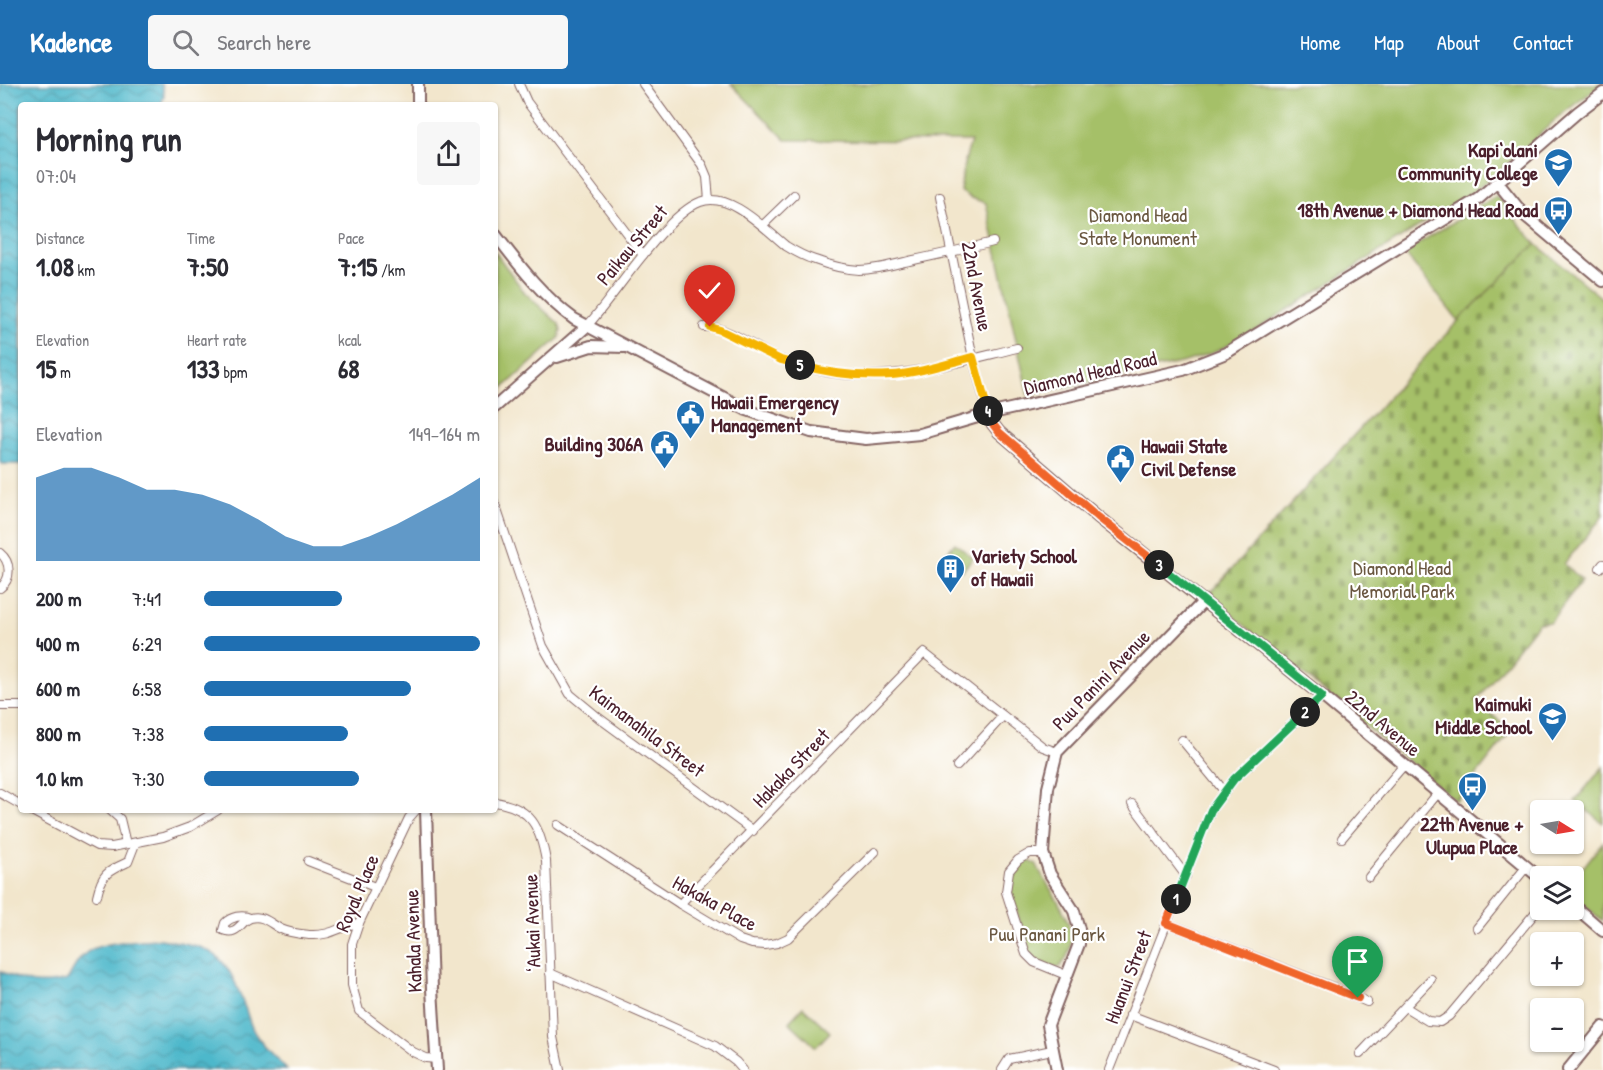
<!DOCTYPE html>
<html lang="en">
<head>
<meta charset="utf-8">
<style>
	body { margin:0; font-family:"Patrick Hand",sans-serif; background:#f7f7f7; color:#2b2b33; height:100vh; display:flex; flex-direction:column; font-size:22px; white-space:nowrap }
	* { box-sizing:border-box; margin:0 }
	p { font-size:20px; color:#7c7c81 }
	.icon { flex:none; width:33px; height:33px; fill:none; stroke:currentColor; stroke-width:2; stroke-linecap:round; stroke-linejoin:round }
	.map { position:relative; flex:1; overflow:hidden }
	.panel { position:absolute; left:18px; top:18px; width:480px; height:711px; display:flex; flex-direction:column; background:#fff; border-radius:6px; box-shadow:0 2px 4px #0004 }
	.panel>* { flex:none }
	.needle { width:39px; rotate:101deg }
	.fabs { position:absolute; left:1530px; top:716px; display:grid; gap:12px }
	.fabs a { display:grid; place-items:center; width:54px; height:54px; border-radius:6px; background:#fff; box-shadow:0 2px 4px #0004; font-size:30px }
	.pin { position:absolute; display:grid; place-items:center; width:51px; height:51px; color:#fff; margin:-62px -26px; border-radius:50% 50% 50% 0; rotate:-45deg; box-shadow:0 0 6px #0007 }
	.pin .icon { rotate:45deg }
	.km { position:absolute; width:30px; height:30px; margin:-15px; border-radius:50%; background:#222; color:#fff; font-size:16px; line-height:30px; text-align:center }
	.round { display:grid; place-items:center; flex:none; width:63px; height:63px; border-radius:6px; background:#f7f7f7 }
	.overview { display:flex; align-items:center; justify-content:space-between; height:102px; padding:0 18px }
	h1 { font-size:33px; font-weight:700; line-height:45px }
	.figures { display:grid; grid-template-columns:repeat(3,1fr); gap:9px; height:102px; padding:6px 18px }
	.figures div { display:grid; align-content:center }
	.figures b { font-size:26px; font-weight:700 }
	.figures small { font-size:16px; font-weight:400 }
	.figures p { font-size:16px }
	.chart { height:168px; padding:12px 18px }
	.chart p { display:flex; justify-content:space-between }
	.chart svg { width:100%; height:108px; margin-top:6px; fill:#1f6fb2; opacity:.7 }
	ul { padding:0 18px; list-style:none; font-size:20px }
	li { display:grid; grid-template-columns:96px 72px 1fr; align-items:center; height:45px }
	li i { height:15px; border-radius:8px; background:#1f6fb2 }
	header { display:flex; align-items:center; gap:36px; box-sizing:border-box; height:84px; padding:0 30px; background:#1f6fb2; color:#fff }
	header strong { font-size:28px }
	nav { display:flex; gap:33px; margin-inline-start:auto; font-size:21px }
	.search { width:420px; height:54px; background:#f7f7f7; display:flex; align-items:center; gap:15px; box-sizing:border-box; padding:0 21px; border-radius:6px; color:#7c7c81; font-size:22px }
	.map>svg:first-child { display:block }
	.green { fill:#a5c067; stroke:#787049; stroke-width:1.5 }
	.cemetery { fill:url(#cemetery-stones); stroke:#787049; stroke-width:1.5 }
	.water { fill:url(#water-waves); stroke:#4c6c7b; stroke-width:1.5 }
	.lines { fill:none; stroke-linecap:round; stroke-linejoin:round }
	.street-casing { stroke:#856563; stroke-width:10 }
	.secondary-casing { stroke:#856563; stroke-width:14 }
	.street { stroke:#fff; stroke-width:8 }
	.secondary { stroke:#fff; stroke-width:10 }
	.split-1-casing { stroke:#fff; stroke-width:12 }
	.split-2-casing { stroke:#fff; stroke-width:12 }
	.split-3-casing { stroke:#fff; stroke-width:12 }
	.split-4-casing { stroke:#fff; stroke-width:12 }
	.split-5-casing { stroke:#fff; stroke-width:12 }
	.split-6-casing { stroke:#fff; stroke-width:12 }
	.split-1 { stroke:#f0652b; stroke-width:8 }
	.split-2 { stroke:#22a559; stroke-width:8 }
	.split-3 { stroke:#22a559; stroke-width:8 }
	.split-4 { stroke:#f0652b; stroke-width:8 }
	.split-5 { stroke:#f5b400; stroke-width:8 }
	.split-6 { stroke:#f5b400; stroke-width:8 }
	.labels { text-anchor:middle; stroke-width:4.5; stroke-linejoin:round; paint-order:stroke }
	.poi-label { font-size:20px; font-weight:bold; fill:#4a1f2b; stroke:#fff; text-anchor:end }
	.park-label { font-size:20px; fill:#6a5740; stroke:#fff }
	.street-label { font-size:20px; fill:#4a1f2b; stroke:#fff }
</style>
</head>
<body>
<header>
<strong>Kadence</strong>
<div class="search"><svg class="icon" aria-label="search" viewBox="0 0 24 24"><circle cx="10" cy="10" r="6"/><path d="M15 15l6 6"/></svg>Search here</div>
<nav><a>Home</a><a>Map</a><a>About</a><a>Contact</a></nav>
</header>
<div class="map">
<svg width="1603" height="986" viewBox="0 0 1603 986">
	<defs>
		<pattern id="cemetery-stones" width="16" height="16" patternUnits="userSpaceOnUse" patternTransform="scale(1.5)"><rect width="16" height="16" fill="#a5c067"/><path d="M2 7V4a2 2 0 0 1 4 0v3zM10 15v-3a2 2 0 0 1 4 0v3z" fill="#889b55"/></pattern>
		<pattern id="water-waves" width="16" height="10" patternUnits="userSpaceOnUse" patternTransform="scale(1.5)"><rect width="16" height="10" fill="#4eb8cb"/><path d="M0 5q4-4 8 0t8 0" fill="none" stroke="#4395a5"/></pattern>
	</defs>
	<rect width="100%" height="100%" fill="#fff"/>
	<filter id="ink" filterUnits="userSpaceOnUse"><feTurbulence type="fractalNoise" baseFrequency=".0167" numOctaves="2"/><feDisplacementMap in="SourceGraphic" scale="12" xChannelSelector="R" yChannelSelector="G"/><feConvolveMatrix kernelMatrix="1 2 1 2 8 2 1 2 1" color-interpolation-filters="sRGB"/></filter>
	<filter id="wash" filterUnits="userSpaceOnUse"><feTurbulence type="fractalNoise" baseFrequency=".008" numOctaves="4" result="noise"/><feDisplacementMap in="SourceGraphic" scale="24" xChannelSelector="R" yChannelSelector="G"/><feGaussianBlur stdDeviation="1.35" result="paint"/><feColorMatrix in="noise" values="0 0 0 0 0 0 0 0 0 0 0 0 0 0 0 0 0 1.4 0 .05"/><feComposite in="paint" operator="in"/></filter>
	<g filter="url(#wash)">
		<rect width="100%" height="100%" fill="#f2e6cc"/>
		<g class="green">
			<polygon points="731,0 1602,0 1558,33 1517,72 1473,108 1251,249 1215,268 1185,278 1028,311 986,119 971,114 960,107 964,80 971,57 786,56"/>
			<polygon points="1496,112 1536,160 1458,237 1404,168"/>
			<polygon points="495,168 525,209 559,240 561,247 559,254 495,311"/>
			<polygon points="955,459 973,474 962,487 944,472"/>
			<polygon points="1603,683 1603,739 1575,717"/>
			<polygon points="1603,758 1603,837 1574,813 1574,795"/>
			<path d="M1027,776l9,4c15,32 54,68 24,103 -11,1 -23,-6 -31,-13l-19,-65 1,-12 11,-15z"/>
			<polygon points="803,923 830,948 816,963 789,938"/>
		</g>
		<polygon class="cemetery" points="1536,160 1603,215 1603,432 1564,480 1582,496 1550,538 1538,539 1475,618 1512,646 1456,717 1208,511 1458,237"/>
		<g class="water">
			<polygon points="0,0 162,0 164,11 161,21 21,21 21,337 18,340 21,345 21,380 2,380 0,378"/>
			<path d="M160,855c54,8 65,13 84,66 4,9 6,22 12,30 8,13 21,24 31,35h-287v-99c26,12 39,16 67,9 6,-9 10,-21 19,-27 14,-12 56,-13 74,-14z"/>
		</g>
	</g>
	<g filter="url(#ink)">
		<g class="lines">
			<defs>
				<g id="street">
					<polyline points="519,0 527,18 643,171"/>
					<polyline points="643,0 702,81 707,93 709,116"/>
					<polyline points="940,113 973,274 988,330"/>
					<polyline points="763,141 794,111"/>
					<path d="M587,242c28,-30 77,-110 113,-124 30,-11 65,27 86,44 8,5 19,11 29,14 13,5 30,9 44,10 16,0 34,-5 50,-9 28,-6 56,-12 84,-19"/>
					<path d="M704,243c22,-2 54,23 75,32 11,4 23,7 35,10 64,18 140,-6 203,-21"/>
					<polyline points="495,420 543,562 570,610 599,634 753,747"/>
					<path d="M0,469c11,9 12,26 0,35"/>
					<polyline points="1600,484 1603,480"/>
					<polyline points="0,622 21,622"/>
					<polyline points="1182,656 1225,708"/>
					<polyline points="957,682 1003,632"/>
					<polyline points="0,709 21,721"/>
					<path d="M495,718c37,6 45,25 51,59l7,176 7,33"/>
					<polyline points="1132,720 1186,792"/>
					<polyline points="30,726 97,762 112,763 163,753 190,743 218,726"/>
					<polyline points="110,726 120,735 126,760"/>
					<polyline points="416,726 409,734 359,839 352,860 352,901 359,927 413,968 426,974 436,975"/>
					<polyline points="558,741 680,820 740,856 752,860 765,861 777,859 788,854 875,768"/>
					<polyline points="1342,754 1404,681"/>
					<polyline points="1043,769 1030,769 1018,776 1009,787 1006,808 1026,870 1034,878 1066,891"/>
					<polyline points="308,777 375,803"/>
					<polyline points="1369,793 1438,709"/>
					<path d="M97,812c5,-23 11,-25 31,-34l7,-18"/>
					<polyline points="680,820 924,569 1043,663 1057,668"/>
					<path d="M250,834c-8,-4 -19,-1 -25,5l-2,7c15,6 17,-9 28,-12 12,-4 21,7 30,11 8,4 20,5 29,6 23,1 29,-9 49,-12"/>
					<polyline points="1166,839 1335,904 1367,918"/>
					<polyline points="1477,844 1527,782"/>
					<polyline points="550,889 715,962 736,978 743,986"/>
					<polyline points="1405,923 1428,937 1440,938 1449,932 1540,823"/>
					<polyline points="1130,931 1274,986"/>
					<polyline points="1360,970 1431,895"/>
					<polyline points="1002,986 1009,975 1052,966"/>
					<polyline points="1109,986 1211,726 1234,695 1322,612"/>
				</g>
				<g id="secondary">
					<polyline points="418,0 418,21"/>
					<polyline points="1498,99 1523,130 1603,197"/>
					<path d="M495,150c24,31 47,62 79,85l173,91 64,22 55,7 54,-5 68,-20 195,-44 43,-17 252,-154 100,-87 25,-19"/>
					<polyline points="557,273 591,262 624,263"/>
					<polyline points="495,323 587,242"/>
					<polyline points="988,330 992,339 999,348 1098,433 1322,612 1540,794"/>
					<polyline points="426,726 432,905 437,986"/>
					<polyline points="1574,822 1603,847"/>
					<polyline points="1057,986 1048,941 1079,860 1079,845 1074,827 1050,790 1043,769 1048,704 1057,668 1204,517"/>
					<polyline points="1568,986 1603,943"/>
				</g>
			</defs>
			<use href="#street" class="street-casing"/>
			<use href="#secondary" class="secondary-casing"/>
			<use href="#street" class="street"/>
			<use href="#secondary" class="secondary"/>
		</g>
	</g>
	<g class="lines" filter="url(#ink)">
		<defs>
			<polyline id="split-1" points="1176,815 1166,839 1358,914"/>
			<polyline id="split-2" points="1176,815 1211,726 1234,695 1305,628"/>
			<polyline id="split-3" points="1159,481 1322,612 1305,628"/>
			<polyline id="split-4" points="988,327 992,339 999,348 1098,433 1159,481"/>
			<path id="split-5" d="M800,281c30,9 60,12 92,10 25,-1 56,-12 81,-18l15,54"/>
			<polyline id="split-6" points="710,243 720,246 781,276 800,281"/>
		</defs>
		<use href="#split-1" class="split-1-casing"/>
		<use href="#split-2" class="split-2-casing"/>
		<use href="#split-3" class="split-3-casing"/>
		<use href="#split-4" class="split-4-casing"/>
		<use href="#split-5" class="split-5-casing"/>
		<use href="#split-6" class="split-6-casing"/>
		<use href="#split-1" class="split-1"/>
		<use href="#split-2" class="split-2"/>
		<use href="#split-3" class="split-3"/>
		<use href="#split-4" class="split-4"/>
		<use href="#split-5" class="split-5"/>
		<use href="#split-6" class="split-6"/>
	</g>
	<defs>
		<symbol id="university-pin" viewBox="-11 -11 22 30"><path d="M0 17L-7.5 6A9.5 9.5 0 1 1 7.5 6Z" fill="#1f6fb2" stroke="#fff"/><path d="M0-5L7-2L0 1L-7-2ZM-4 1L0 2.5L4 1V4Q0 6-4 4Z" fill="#fff"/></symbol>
		<symbol id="bus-pin" viewBox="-11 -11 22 30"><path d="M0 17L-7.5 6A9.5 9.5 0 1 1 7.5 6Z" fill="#1f6fb2" stroke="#fff"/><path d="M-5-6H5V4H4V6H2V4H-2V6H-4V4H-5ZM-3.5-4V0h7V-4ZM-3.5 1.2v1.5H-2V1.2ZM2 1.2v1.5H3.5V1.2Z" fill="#fff"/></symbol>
		<symbol id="civic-pin" viewBox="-11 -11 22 30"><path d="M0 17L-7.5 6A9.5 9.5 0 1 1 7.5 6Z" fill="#1f6fb2" stroke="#fff"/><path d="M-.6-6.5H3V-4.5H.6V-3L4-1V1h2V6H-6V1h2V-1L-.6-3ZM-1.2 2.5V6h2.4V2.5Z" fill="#fff"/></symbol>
		<symbol id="building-pin" viewBox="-11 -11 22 30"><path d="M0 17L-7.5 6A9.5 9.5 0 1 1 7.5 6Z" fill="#1f6fb2" stroke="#fff"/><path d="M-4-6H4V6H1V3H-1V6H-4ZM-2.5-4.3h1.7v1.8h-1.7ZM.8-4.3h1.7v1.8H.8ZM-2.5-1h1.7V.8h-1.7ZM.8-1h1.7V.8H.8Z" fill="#fff"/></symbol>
		<symbol id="school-pin" viewBox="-11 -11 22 30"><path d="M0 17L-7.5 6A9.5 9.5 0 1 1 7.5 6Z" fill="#1f6fb2" stroke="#fff"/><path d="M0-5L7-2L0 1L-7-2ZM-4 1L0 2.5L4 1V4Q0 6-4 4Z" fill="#fff"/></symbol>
	</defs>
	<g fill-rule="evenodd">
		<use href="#university-pin" x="1542" y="62" width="33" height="45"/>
		<use href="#bus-pin" x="1542" y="110" width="33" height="45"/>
		<use href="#civic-pin" x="674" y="314" width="33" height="45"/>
		<use href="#civic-pin" x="648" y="344" width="33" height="45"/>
		<use href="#civic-pin" x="1104" y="358" width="33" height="45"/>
		<use href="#building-pin" x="934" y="468" width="33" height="45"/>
		<use href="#school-pin" x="1536" y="616" width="33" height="45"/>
		<use href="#bus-pin" x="1456" y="686" width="33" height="45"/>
	</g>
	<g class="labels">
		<g class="poi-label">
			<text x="1538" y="73">Kapi‘olani<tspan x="1538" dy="23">Community College</tspan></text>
			<text x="1538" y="133">18th Avenue + Diamond Head Road</text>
			<text x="711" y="325" text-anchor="start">Hawaii Emergency<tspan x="711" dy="23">Management</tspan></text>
			<text x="643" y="367">Building 306A</text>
			<text x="1141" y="369" text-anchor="start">Hawaii State<tspan x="1141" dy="23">Civil Defense</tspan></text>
			<text x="971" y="479" text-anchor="start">Variety School<tspan x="971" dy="23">of Hawaii</tspan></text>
			<text x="1532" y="627">Kaimuki<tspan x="1532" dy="23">Middle School</tspan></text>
			<text x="1472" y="747" text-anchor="middle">22th Avenue +<tspan x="1472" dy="23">Ulupua Place</tspan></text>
		</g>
		<g class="park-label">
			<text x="1138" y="138">Diamond Head<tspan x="1138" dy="23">State Monument</tspan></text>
			<text x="1402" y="491">Diamond Head<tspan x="1402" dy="23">Memorial Park</tspan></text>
			<text x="1047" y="857">Puu Panani Park</text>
		</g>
		<g class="street-label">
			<text transform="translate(632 161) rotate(-50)" y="7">Paikau Street</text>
			<text transform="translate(977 202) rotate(79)" y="7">22nd Avenue</text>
			<text transform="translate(1090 289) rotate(-13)" y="7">Diamond Head Road</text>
			<text transform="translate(1101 596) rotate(-46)" y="7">Puu Panini Avenue</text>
			<text transform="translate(1383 639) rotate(40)" y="7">22nd Avenue</text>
			<text transform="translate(647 647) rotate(37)" y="7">Kaimanahila Street</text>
			<text transform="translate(791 684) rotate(-46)" y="7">Hakaka Street</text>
			<text transform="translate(357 809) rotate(-67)" y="7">Royal Place</text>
			<text transform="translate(715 819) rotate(29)" y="7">Hakaka Place</text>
			<text transform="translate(532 839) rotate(-92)" y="7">ʻAukai Avenue</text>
			<text transform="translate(413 857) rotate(-92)" y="7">Kahala Avenue</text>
			<text transform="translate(1128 893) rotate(-69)" y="7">Huanui Street</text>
		</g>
	</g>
</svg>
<div class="fabs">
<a><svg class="needle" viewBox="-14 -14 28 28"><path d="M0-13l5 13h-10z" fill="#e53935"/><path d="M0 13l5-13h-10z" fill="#7c7c81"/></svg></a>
<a><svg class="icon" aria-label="layers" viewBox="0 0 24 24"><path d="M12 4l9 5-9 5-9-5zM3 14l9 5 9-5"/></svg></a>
<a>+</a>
<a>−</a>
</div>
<div class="pin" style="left:1358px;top:914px;background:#1e9e55"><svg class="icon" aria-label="arrive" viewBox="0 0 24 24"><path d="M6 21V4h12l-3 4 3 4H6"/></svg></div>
<div class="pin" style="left:710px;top:243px;background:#d93025"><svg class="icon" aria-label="check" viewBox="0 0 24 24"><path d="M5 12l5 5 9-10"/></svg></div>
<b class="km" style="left:1176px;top:815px">1</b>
<b class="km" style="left:1305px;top:628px">2</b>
<b class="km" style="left:1159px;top:481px">3</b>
<b class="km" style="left:988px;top:327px">4</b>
<b class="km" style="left:800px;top:281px">5</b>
<section class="panel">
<div class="overview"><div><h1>Morning run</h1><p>07:04</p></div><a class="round"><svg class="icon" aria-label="share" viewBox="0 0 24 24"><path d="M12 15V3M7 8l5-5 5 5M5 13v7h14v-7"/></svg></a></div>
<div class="figures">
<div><p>Distance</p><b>1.08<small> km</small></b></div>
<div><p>Time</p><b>7:50</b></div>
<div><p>Pace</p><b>7:15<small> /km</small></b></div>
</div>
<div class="figures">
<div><p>Elevation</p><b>15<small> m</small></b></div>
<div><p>Heart rate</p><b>133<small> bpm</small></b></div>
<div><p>kcal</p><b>68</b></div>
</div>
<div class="chart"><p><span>Elevation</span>149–164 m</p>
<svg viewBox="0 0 160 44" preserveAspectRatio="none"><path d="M0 44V10L10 6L20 6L30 10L40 15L50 15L60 17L70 21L80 27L90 34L100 38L110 38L120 34L130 29L140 23L150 17L160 10V44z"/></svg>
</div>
<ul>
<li><b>200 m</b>7:41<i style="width:50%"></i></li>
<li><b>400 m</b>6:29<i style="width:100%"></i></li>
<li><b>600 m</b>6:58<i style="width:75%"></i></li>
<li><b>800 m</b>7:38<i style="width:52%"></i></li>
<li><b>1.0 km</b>7:30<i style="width:56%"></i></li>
</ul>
</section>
</div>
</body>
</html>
